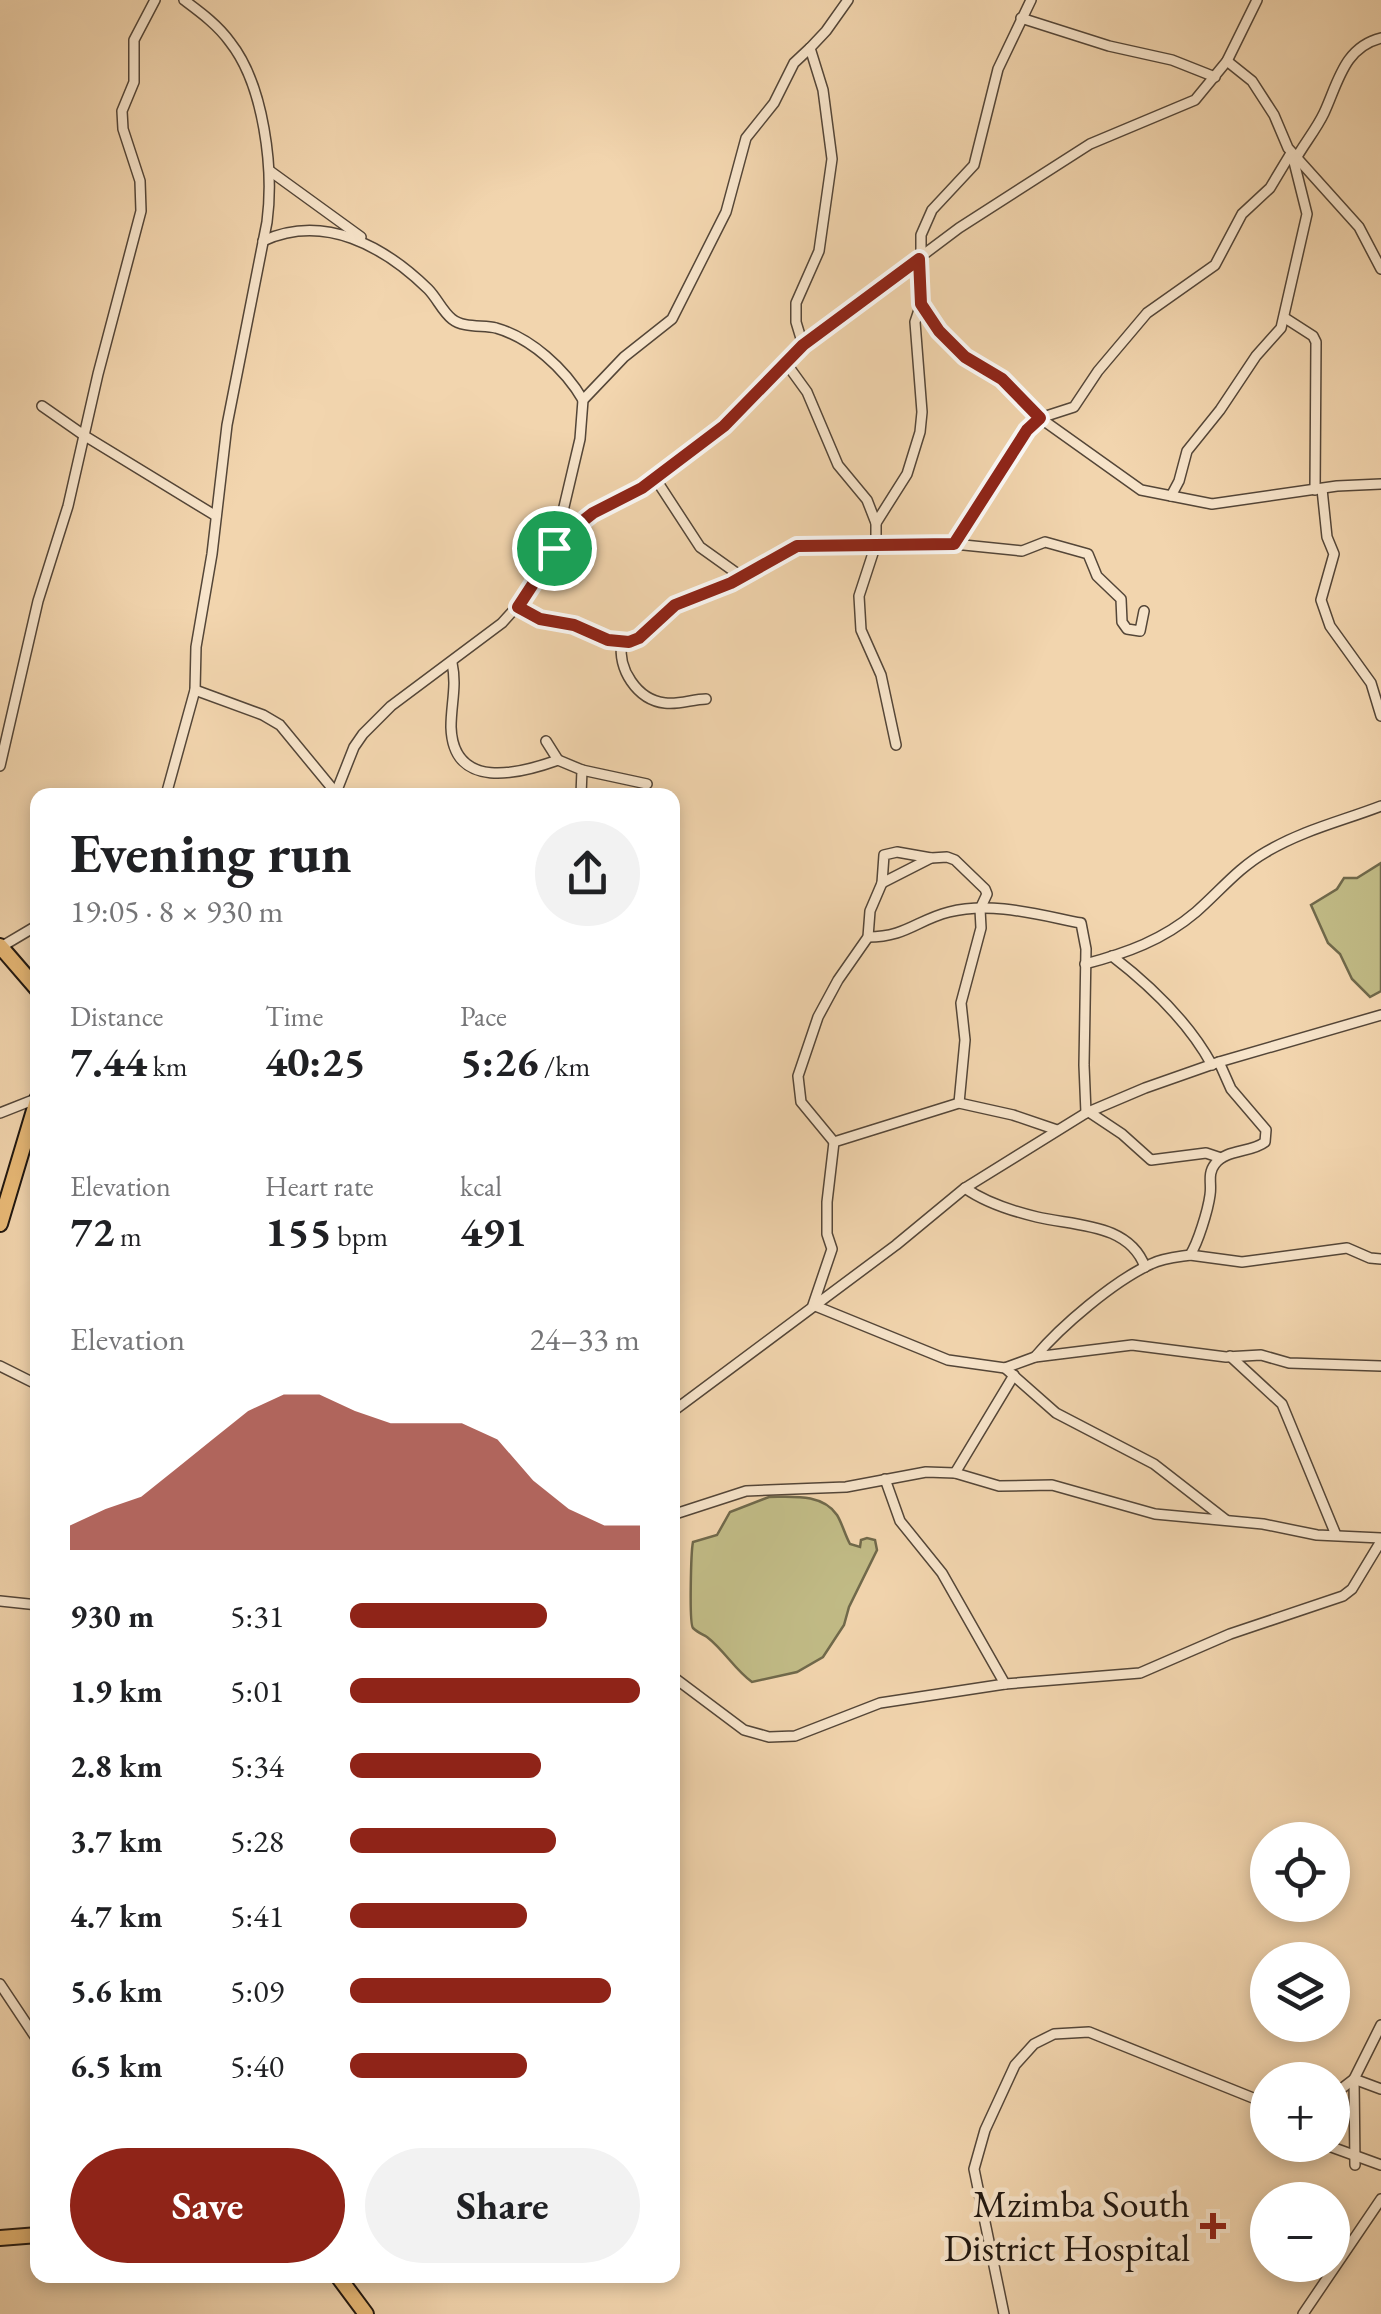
<!DOCTYPE html>
<html lang="en">
<head>
<meta charset="utf-8">
<style>
	body { margin:0; font-family:"EB Garamond",serif; background:#f2f2f2; color:#202124; height:100vh; display:flex; flex-direction:column; font-size:38px; white-space:nowrap }
	* { box-sizing:border-box; margin:0 }
	p { font-size:32px; color:#757577 }
	.icon { flex:none; width:55px; height:55px; fill:none; stroke:currentColor; stroke-width:2; stroke-linecap:round; stroke-linejoin:round }
	.map { position:relative; flex:1; overflow:hidden }
	.panel { position:absolute; left:30px; top:788px; width:650px; height:1495px; display:flex; flex-direction:column; background:#fff; border-radius:20px; box-shadow:0 5px 15px #0003 }
	.panel>* { flex:none }
	.controls { position:absolute; left:1250px; top:1822px; display:grid; gap:20px }
	.controls a { display:grid; place-items:center; width:100px; height:100px; border-radius:50%; background:#fff; box-shadow:0 5px 15px #0003; font-size:50px }
	.pin { position:absolute; display:grid; place-items:center; width:85px; height:85px; color:#fff; margin:-42px; border:5px solid #fff; border-radius:50%; box-shadow:0 2px 10px #0007 }
	.round { display:grid; place-items:center; flex:none; width:105px; height:105px; border-radius:52px; background:#f2f2f2 }
	.overview { display:flex; align-items:center; justify-content:space-between; height:170px; padding:0 40px }
	h1 { font-size:55px; font-weight:700; line-height:75px }
	.stats { display:grid; grid-template-columns:repeat(3,1fr); gap:15px; height:170px; padding:10px 40px }
	.stats div { display:grid; align-content:center }
	.stats b { font-size:42px; font-weight:700 }
	.stats small { font-size:28px; font-weight:400 }
	.stats p { font-size:28px }
	.chart { height:280px; padding:20px 40px }
	.chart p { display:flex; justify-content:space-between }
	.chart svg { width:100%; height:180px; margin-top:10px; fill:#8f2418; opacity:.7 }
	.action { display:flex; gap:20px; margin-top:auto; padding:20px 40px }
	.action a { flex:1; height:115px; border-radius:60px; background:#8f2418; color:#fff; font-size:40px; font-weight:700; line-height:115px; text-align:center }
	.action a+a { background:#f2f2f2; color:#202124 }
	ul { padding:0 40px; list-style:none; font-size:32px }
	li { display:grid; grid-template-columns:160px 120px 1fr; align-items:center; height:75px }
	li i { height:25px; border-radius:12px; background:#8f2418 }
	.map>svg:first-child { display:block }
	.green { fill:#c1bb86; stroke:#70694b; stroke-width:2.5 }
	.lines { fill:none; stroke-linecap:round; stroke-linejoin:round }
	.street-casing { stroke:#544638; stroke-width:12 }
	.primary-casing { stroke:#201710; stroke-width:18 }
	.street { stroke:#f7e4ca; stroke-width:9 }
	.primary { stroke:#e9ba77; stroke-width:14 }
	.route-casing { stroke:#fff; stroke-width:20 }
	.route { stroke:#8f2418; stroke-width:12 }
	.poi-dot { fill:#8f2418; stroke:#f7e4ca; stroke-width:4 }
	.labels { text-anchor:middle; stroke-width:9; stroke-linejoin:round; paint-order:stroke }
	.poi-label { font-size:38px; fill:#201710; stroke:#f7e4ca; text-anchor:end }
</style>
</head>
<body>
<div class="map">
<svg width="1381" height="2314" viewBox="0 0 1381 2314">
	<rect width="100%" height="100%" fill="#f2d5ae"/>
	<filter id="stains"><feTurbulence type="fractalNoise" baseFrequency=".002" numOctaves="4"/><feColorMatrix values="0 0 0 0 .2 0 0 0 0 .09 0 0 0 0 .02 0 0 0 .5 -.17"/></filter>
	<radialGradient id="worn" r=".72"><stop offset=".6" stop-color="#630" stop-opacity="0"/><stop offset="1" stop-color="#630" stop-opacity=".3"/></radialGradient>
	<g class="green">
		<polygon points="1381,863 1381,991 1370,997 1352,979 1340,954 1328,943 1311,905 1337,889 1344,878 1357,878"/>
		<path d="M769,1497c22,0 53,-4 68,18 5,8 8,20 13,29l10,3 1,-7 6,-2 8,2 2,10 -28,57 -5,18 -21,32 -26,15 -45,10c-17,-12 -28,-32 -45,-45 -5,-3 -10,-5 -14,-9 -4,-4 -2,-77 0,-86l24,-7 13,-23z"/>
	</g>
	<g class="lines">
		<defs>
			<g id="street">
				<polyline points="1021,18 1109,46 1172,60 1215,77"/>
				<polyline points="1227,61 1252,81 1274,115 1288,148 1359,227 1381,269"/>
				<polyline points="270,171 361,237"/>
				<path d="M263,241c61,-28 121,5 165,48 9,9 14,22 24,30 11,9 31,6 44,9 35,10 69,41 87,72"/>
				<polyline points="921,257 921,235 932,210 974,165 998,69 1031,0"/>
				<polyline points="919,259 921,304 957,350 996,374 1040,418 1141,490 1212,504 1337,486 1381,484"/>
				<polyline points="1285,318 1313,336 1316,342 1315,490"/>
				<polyline points="803,345 796,322 796,303 819,251 832,159 823,90 810,48 826,31 848,0"/>
				<polyline points="786,363 807,392 838,465 867,500 876,523 876,544 859,596 861,630 881,675 896,745"/>
				<polyline points="42,406 85,436 216,516"/>
				<polyline points="655,478 700,547 742,577"/>
				<polyline points="1322,489 1327,537 1334,554 1321,600 1330,626 1371,683 1381,716"/>
				<path d="M1171,496l8,-15 8,-30 33,-41 36,-54 25,-28 26,-114 -13,-52c9,-17 22,-32 30,-49 14,-30 20,-66 57,-75"/>
				<polyline points="876,523 907,474 920,432 922,412 915,322 921,304"/>
				<polyline points="954,544 1027,430 1040,418 1074,407 1098,371 1147,313 1215,265 1242,214 1270,188 1291,153"/>
				<polyline points="555,545 580,439 583,400 624,357 672,319 726,212 746,138 774,103 794,63 810,48"/>
				<polyline points="517,607 533,617 574,625 608,640 622,643 639,638 675,605 731,583 784,552 803,545 954,544 1022,551 1045,542 1088,554 1097,576 1121,599 1122,622 1127,629 1140,631 1144,611"/>
				<path d="M622,643c-5,25 15,57 43,60 14,2 28,-4 41,-4"/>
				<path d="M452,663c5,23 -1,41 -1,64 2,64 68,47 107,33l24,10 -1,25"/>
				<polyline points="195,690 263,715 280,725 336,793"/>
				<polyline points="546,741 558,760"/>
				<polyline points="0,766 38,601 68,506 98,374 141,211 140,181 123,129 122,111 134,82 134,40 155,0"/>
				<polyline points="582,770 647,784"/>
				<path d="M166,795l29,-105 1,-43 16,-93 15,-129 40,-203c7,-53 -3,-137 -37,-180 -12,-17 -30,-30 -46,-42"/>
				<polyline points="335,795 354,747 363,734 391,706 502,623 529,593 555,548 578,524 642,487 708,439 737,414 803,345 959,228 1090,144 1195,100 1227,61 1257,0"/>
				<polyline points="882,883 931,858 947,857 955,860 985,889 987,894 980,909 981,928 961,1003 965,1040 959,1103"/>
				<path d="M868,937c38,0 49,-17 81,-25 43,-11 90,3 132,11l5,26 -2,116 2,48"/>
				<polyline points="1,947 38,925"/>
				<path d="M1112,956c39,30 76,65 100,109"/>
				<path d="M1085,964c42,-11 78,-24 111,-52 24,-21 42,-44 70,-60 37,-22 76,-31 115,-46"/>
				<polyline points="1089,1112 1122,1134 1151,1160 1206,1153 1221,1158"/>
				<polyline points="0,1113 38,1098"/>
				<polyline points="1057,1130 1013,1115 959,1103 834,1142 827,1202 827,1234 832,1249 813,1305 948,1360 1005,1368 1035,1357 1132,1345 1226,1357 1261,1355 1289,1363 1381,1366"/>
				<polyline points="834,1142 801,1102 798,1076 818,1017 838,980 868,937 870,911 882,883 884,855 897,852 931,858"/>
				<path d="M965,1188c21,15 47,23 72,29 38,9 92,6 108,50"/>
				<polyline points="1190,1255 1242,1262 1347,1248 1370,1258 1381,1259"/>
				<polyline points="1230,1356 1282,1404 1336,1535"/>
				<path d="M1035,1357c26,-31 79,-76 116,-93 12,-6 26,-7 39,-9 8,-12 18,-45 20,-60 2,-11 -3,-21 5,-31 11,-15 36,-11 50,-22l1,-12 -35,-41 -12,-27"/>
				<polyline points="0,1366 38,1385"/>
				<polyline points="1005,1368 1056,1413 1154,1464 1226,1520"/>
				<polyline points="672,1412 896,1245 965,1188 1086,1113 1145,1088 1219,1062 1381,1015"/>
				<polyline points="955,1473 1014,1375"/>
				<polyline points="885,1479 900,1521 942,1573 1005,1684"/>
				<polyline points="672,1515 746,1491 846,1487 926,1472 955,1473 999,1486 1052,1485 1155,1514 1263,1524 1317,1535 1381,1538"/>
				<polyline points="0,1601 38,1605"/>
				<polyline points="672,1676 744,1730 769,1737 795,1736 880,1703 1005,1684 1140,1673 1230,1634 1343,1596 1352,1589 1381,1541"/>
				<polyline points="0,1984 38,2041"/>
				<polyline points="1332,2096 1354,2079 1381,2089"/>
				<polyline points="1326,2145 1381,2165"/>
				<polyline points="1355,2165 1354,2079 1381,2025"/>
				<polyline points="1004,2314 974,2169 985,2130 1015,2065 1034,2044 1054,2034 1089,2032 1268,2104"/>
				<polyline points="1303,2314 1381,2199"/>
			</g>
			<g id="primary">
				<polyline points="0,946 38,990"/>
				<polyline points="0,1224 38,1097"/>
				<polyline points="0,2238 38,2235"/>
				<polyline points="337,2275 366,2314"/>
			</g>
		</defs>
		<use href="#street" class="street-casing"/>
		<use href="#primary" class="primary-casing"/>
		<use href="#street" class="street"/>
		<use href="#primary" class="primary"/>
	</g>
	<g class="lines">
		<defs>
			<polygon id="route" points="919,259 921,304 939,331 965,357 1002,379 1040,418 1027,430 954,544 797,546 731,583 675,605 639,638 629,642 608,640 574,625 540,619 518,607 565,535 593,513 642,488 724,426 803,345"/>
		</defs>
		<use href="#route" class="route-casing"/>
		<use href="#route" class="route"/>
	</g>
	<path class="poi-dot" d="M1208 2211h10v10h10v10h-10v10h-10v-10h-10v-10h10z"/>
	<g class="labels">
		<g class="poi-label">
			<text x="1190" y="2217">Mzimba South<tspan x="1190" dy="44">District Hospital</tspan></text>
		</g>
	</g>
	<rect width="100%" height="100%" filter="url(#stains)"/>
	<rect width="100%" height="100%" fill="url(#worn)"/>
</svg>
<div class="controls">
<a><svg class="icon" aria-label="locate" viewBox="0 0 24 24"><circle cx="12" cy="12" r="6"/><path d="M12 2v4M12 18v4M2 12h4M18 12h4"/></svg></a>
<a><svg class="icon" aria-label="layers" viewBox="0 0 24 24"><path d="M12 4l9 5-9 5-9-5zM3 14l9 5 9-5"/></svg></a>
<a>+</a>
<a>−</a>
</div>
<div class="pin" style="left:554px;top:548px;background:#1e9e55"><svg class="icon" aria-label="arrive" viewBox="0 0 24 24"><path d="M6 21V4h12l-3 4 3 4H6"/></svg></div>
<section class="panel">
<div class="overview"><div><h1>Evening run</h1><p>19:05 · 8 × 930 m</p></div><a class="round"><svg class="icon" aria-label="share" viewBox="0 0 24 24"><path d="M12 15V3M7 8l5-5 5 5M5 13v7h14v-7"/></svg></a></div>
<div class="stats">
<div><p>Distance</p><b>7.44<small> km</small></b></div>
<div><p>Time</p><b>40:25</b></div>
<div><p>Pace</p><b>5:26<small> /km</small></b></div>
</div>
<div class="stats">
<div><p>Elevation</p><b>72<small> m</small></b></div>
<div><p>Heart rate</p><b>155<small> bpm</small></b></div>
<div><p>kcal</p><b>491</b></div>
</div>
<div class="chart"><p><span>Elevation</span>24–33 m</p>
<svg viewBox="0 0 160 44" preserveAspectRatio="none"><path d="M0 44V38L10 34L20 31L30 24L40 17L50 10L60 6L70 6L80 10L90 13L100 13L110 13L120 17L130 27L140 34L150 38L160 38V44z"/></svg>
</div>
<ul>
<li><b>930 m</b>5:31<i style="width:68%"></i></li>
<li><b>1.9 km</b>5:01<i style="width:100%"></i></li>
<li><b>2.8 km</b>5:34<i style="width:66%"></i></li>
<li><b>3.7 km</b>5:28<i style="width:71%"></i></li>
<li><b>4.7 km</b>5:41<i style="width:61%"></i></li>
<li><b>5.6 km</b>5:09<i style="width:90%"></i></li>
<li><b>6.5 km</b>5:40<i style="width:61%"></i></li>
</ul>
<div class="action"><a>Save</a><a>Share</a></div>
</section>
</div>
</body>
</html>
